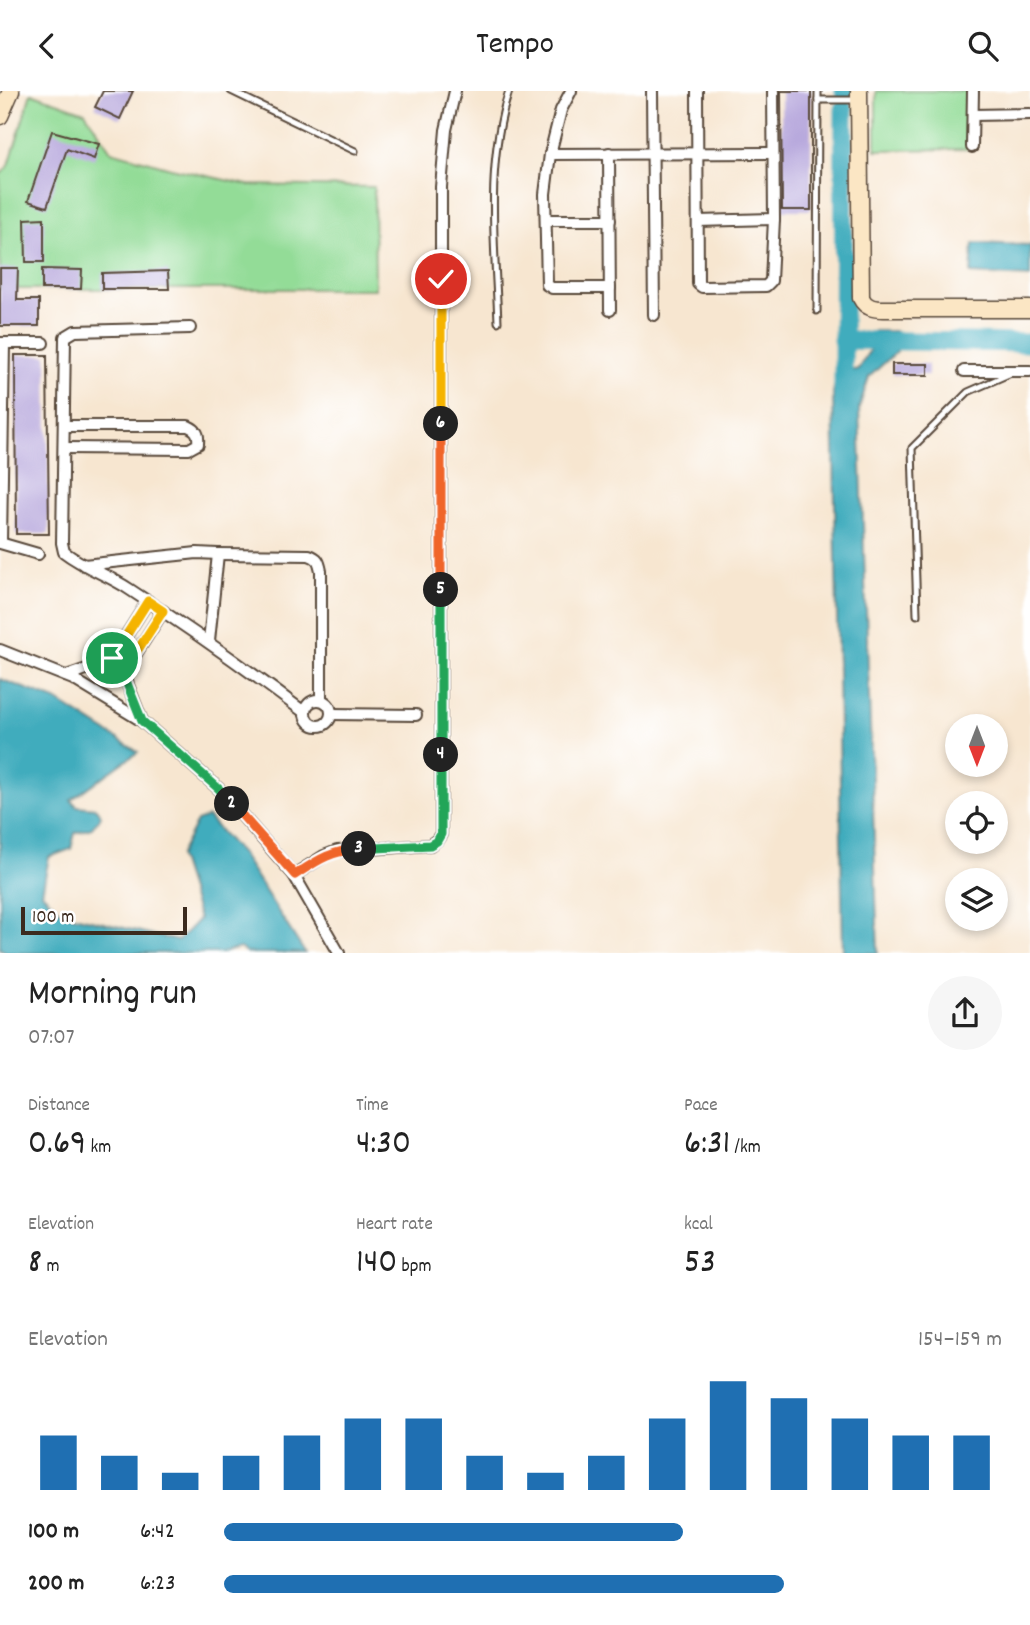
<!DOCTYPE html>
<html lang="en">
<head>
<meta charset="utf-8">
<style>
	body { margin:0; font-family:Dekko,sans-serif; background:#f6f6f6; color:#222; height:100vh; display:flex; flex-direction:column; font-size:26px; white-space:nowrap }
	* { box-sizing:border-box; margin:0 }
	p { font-size:23px; color:#767676 }
	.icon { flex:none; width:38px; height:38px; fill:none; stroke:currentColor; stroke-width:2; stroke-linecap:round; stroke-linejoin:round }
	.map { position:relative; height:862px; overflow:hidden }
	.details { display:flex; flex-direction:column; background:#fff; flex:1 }
	.details>* { flex:none }
	.needle { width:46px; rotate:180deg }
	.tools { position:absolute; left:945px; top:623px; display:grid; gap:14px }
	.tools a { display:grid; place-items:center; width:63px; height:63px; border-radius:50%; background:#fff; box-shadow:0 4px 10px #0003; font-size:35px }
	.scale { position:absolute; left:21px; bottom:18px; width:166px; box-sizing:border-box; padding-left:7px; border:4px solid #3b2a1e; border-top:0; font-size:19px; line-height:24px; white-space:nowrap; color:#3b2a1e; -webkit-text-stroke:5px #fff; paint-order:stroke }
	.pin { position:absolute; display:grid; place-items:center; width:60px; height:60px; color:#fff; margin:-30px; border:4px solid #fff; border-radius:50%; box-shadow:0 2px 7px #0007 }
	.km { position:absolute; width:35px; height:35px; margin:-18px; border-radius:50%; background:#222; color:#fff; font-size:19px; line-height:35px; text-align:center }
	.round { display:grid; place-items:center; flex:none; width:74px; height:74px; border-radius:37px; background:#f6f6f6 }
	.headline { display:flex; align-items:center; justify-content:space-between; height:119px; padding:0 28px }
	h1 { font-size:38px; font-weight:600; line-height:52px }
	.figures { display:grid; grid-template-columns:repeat(3,1fr); gap:10px; height:119px; padding:7px 28px }
	.figures div { display:grid; align-content:center }
	.figures b { font-size:35px; font-weight:600 }
	.figures small { font-size:19px; font-weight:400 }
	.figures p { font-size:19px }
	.chart { height:196px; padding:14px 28px }
	.chart p { display:flex; justify-content:space-between }
	.chart svg { width:100%; height:126px; margin-top:7px; stroke:#1f6fb2; stroke-width:6 }
	ul { padding:0 28px; list-style:none; font-size:23px }
	li { display:grid; grid-template-columns:112px 84px 1fr; align-items:center; height:52px }
	li i { height:18px; border-radius:9px; background:#1f6fb2 }
	header { display:flex; justify-content:space-between; align-items:center; height:91px; padding:0 28px; background:#fff; font-size:32px; font-weight:600 }
	.map>svg:first-child { display:block }
	.green { fill:#93dc97; stroke:#67835a; stroke-width:2 }
	.water { fill:#3facbd; stroke:#3d6b6e; stroke-width:2 }
	.lines { fill:none; stroke-linecap:round; stroke-linejoin:round }
	.river { stroke:#3facbd; stroke-width:19 }
	.building { fill:#b8a9dd }
	.lane-casing { stroke:#574639; stroke-width:9 }
	.street-casing { stroke:#574639; stroke-width:14 }
	.secondary-casing { stroke:#574639; stroke-width:19 }
	.lane { stroke:#fff; stroke-width:5 }
	.street { stroke:#fff; stroke-width:10 }
	.secondary { stroke:#fbe6c4; stroke-width:16 }
	.split-1-casing { stroke:#fff; stroke-width:14 }
	.split-2-casing { stroke:#fff; stroke-width:14 }
	.split-3-casing { stroke:#fff; stroke-width:14 }
	.split-4-casing { stroke:#fff; stroke-width:14 }
	.split-5-casing { stroke:#fff; stroke-width:14 }
	.split-6-casing { stroke:#fff; stroke-width:14 }
	.split-7-casing { stroke:#fff; stroke-width:14 }
	.split-1 { stroke:#f5b400; stroke-width:9 }
	.split-2 { stroke:#22a559; stroke-width:9 }
	.split-3 { stroke:#f0652b; stroke-width:9 }
	.split-4 { stroke:#22a559; stroke-width:9 }
	.split-5 { stroke:#22a559; stroke-width:9 }
	.split-6 { stroke:#f0652b; stroke-width:9 }
	.split-7 { stroke:#f5b400; stroke-width:9 }
</style>
</head>
<body>
<header><svg class="icon" aria-label="back" viewBox="0 0 24 24"><path d="M15 5l-7 7 7 7"/></svg>Tempo<svg class="icon" aria-label="search" viewBox="0 0 24 24"><circle cx="10" cy="10" r="6"/><path d="M15 15l6 6"/></svg></header>
<div class="map">
<svg width="1030" height="862" viewBox="0 0 1030 862">
	<rect width="100%" height="100%" fill="#fff"/>
	<filter id="ink" filterUnits="userSpaceOnUse"><feTurbulence type="fractalNoise" baseFrequency=".0143" numOctaves="2"/><feDisplacementMap in="SourceGraphic" scale="14" xChannelSelector="R" yChannelSelector="G"/><feConvolveMatrix kernelMatrix="1 2 1 2 8 2 1 2 1" color-interpolation-filters="sRGB"/></filter>
	<filter id="wash" filterUnits="userSpaceOnUse"><feTurbulence type="fractalNoise" baseFrequency=".00686" numOctaves="4" result="noise"/><feDisplacementMap in="SourceGraphic" scale="28" xChannelSelector="R" yChannelSelector="G"/><feGaussianBlur stdDeviation="1.57" result="paint"/><feColorMatrix in="noise" values="0 0 0 0 0 0 0 0 0 0 0 0 0 0 0 0 0 1.4 0 .05"/><feComposite in="paint" operator="in"/></filter>
	<g filter="url(#wash)">
		<rect width="100%" height="100%" fill="#f7e6d0"/>
		<g class="green">
			<polygon points="876,0 969,0 969,58 876,59"/>
			<polygon points="31,2 85,21 111,60 171,77 248,94 374,96 375,198 0,198 0,84 9,74"/>
		</g>
		<g class="water">
			<polygon points="973,152 1030,154 1030,186 971,183"/>
			<polygon points="873,240 895,240 897,260 869,286 859,317 878,862 843,862 833,302 837,283 858,278 873,254"/>
			<polygon points="0,588 56,609 138,661 71,709 77,715 96,717 101,725 92,737 75,742 71,758 49,766 42,802 62,822 178,850 199,828 179,765 197,730 208,726 242,764 305,862 246,862 240,857 222,862 8,862 0,858"/>
		</g>
		<g class="lines">
			<g class="river">
				<polyline points="844,1 844,0"/>
				<polyline points="842,249 1030,252"/>
				<polyline points="843,308 844,18"/>
			</g>
		</g>
		<g id="blocks">
			<g class="building">
				<polygon points="103,0 133,0 120,28 95,16"/>
				<polygon points="781,0 811,0 811,119 782,119"/>
				<polygon points="52,40 99,53 94,68 67,58 47,116 28,110"/>
				<polygon points="44,127 44,171 26,171 25,128"/>
				<polygon points="0,177 18,177 17,209 39,209 39,235 0,235"/>
				<polygon points="42,178 82,179 81,198 42,198"/>
				<polygon points="168,180 169,198 102,198 102,182"/>
				<polygon points="15,264 47,264 49,443 16,443"/>
				<rect x="892" y="273" width="36" height="11"/>
			</g>
		</g>
	</g>
	<g filter="url(#ink)">
		<use href="#blocks" fill-opacity="0" stroke="#574639" stroke-width="2"/>
		<g class="lines">
			<defs>
				<g id="lane">
					<polyline points="231,0 355,60"/>
					<polyline points="818,9 857,9"/>
					<polyline points="817,220 818,0"/>
					<path d="M498,231c-3,-76 -13,-157 11,-231"/>
					<polyline points="917,524 912,357 968,301 1009,283"/>
				</g>
				<g id="street">
					<polyline points="652,0 654,224"/>
					<polyline points="697,0 698,193 702,196 766,195 771,190 774,128 773,0"/>
					<polyline points="973,24 1030,23"/>
					<polyline points="972,56 973,0"/>
					<polyline points="609,62 610,219"/>
					<polyline points="550,63 561,19 571,0"/>
					<polyline points="546,129 610,129"/>
					<polyline points="698,130 774,128"/>
					<polyline points="610,197 552,197 547,194 545,103 550,63 773,62"/>
					<path d="M190,237l-115,3 -10,6 -3,206 2,9c21,16 44,23 65,37 60,39 118,80 175,123"/>
					<polyline points="0,252 43,252"/>
					<polyline points="964,280 1030,280"/>
					<path d="M64,357l125,1 9,-5c1,-10 -1,-14 -10,-18h-123"/>
					<polyline points="0,452 38,463"/>
					<polyline points="1,452 4,252"/>
					<path d="M218,463l91,1c9,3 10,6 12,16v129"/>
					<polyline points="84,474 197,462 218,463 209,550"/>
					<polyline points="0,559 73,588 142,630 219,698 294,784 339,862"/>
					<polyline points="66,585 101,573 112,567 148,510"/>
					<circle cx="318" cy="622" r="13"/>
					<polyline points="331,623 416,624"/>
					<polyline points="142,630 128,594 125,580 163,520"/>
					<polyline points="294,784 324,765 337,760 430,754 437,749 441,743 441,96 446,39 455,0"/>
				</g>
				<g id="secondary">
					<path d="M859,0l2,207c5,10 13,11 23,11h146"/>
					<polyline points="0,25 11,0"/>
				</g>
			</defs>
			<use href="#lane" class="lane-casing"/>
			<use href="#street" class="street-casing"/>
			<use href="#secondary" class="secondary-casing"/>
			<use href="#lane" class="lane"/>
			<use href="#street" class="street"/>
			<use href="#secondary" class="secondary"/>
		</g>
	</g>
	<g class="lines" filter="url(#ink)">
		<defs>
			<polyline id="split-1" points="112,567 148,510 163,520 128,574 125,580 126,590"/>
			<polyline id="split-2" points="126,590 142,630 219,698 232,713"/>
			<path id="split-3" d="M232,713l63,71c23,-15 35,-24 64,-26"/>
			<polyline id="split-4" points="359,758 430,754 437,750 441,743 441,664"/>
			<polyline id="split-5" points="441,664 441,499"/>
			<polyline id="split-6" points="441,499 441,333"/>
			<polyline id="split-7" points="441,188 441,333"/>
		</defs>
		<use href="#split-1" class="split-1-casing"/>
		<use href="#split-2" class="split-2-casing"/>
		<use href="#split-3" class="split-3-casing"/>
		<use href="#split-4" class="split-4-casing"/>
		<use href="#split-5" class="split-5-casing"/>
		<use href="#split-6" class="split-6-casing"/>
		<use href="#split-7" class="split-7-casing"/>
		<use href="#split-1" class="split-1"/>
		<use href="#split-2" class="split-2"/>
		<use href="#split-3" class="split-3"/>
		<use href="#split-4" class="split-4"/>
		<use href="#split-5" class="split-5"/>
		<use href="#split-6" class="split-6"/>
		<use href="#split-7" class="split-7"/>
	</g>
</svg>
<div class="tools">
<a><svg class="needle" viewBox="-14 -14 28 28"><path d="M0-13l5 13h-10z" fill="#e53935"/><path d="M0 13l5-13h-10z" fill="#767676"/></svg></a>
<a><svg class="icon" aria-label="locate" viewBox="0 0 24 24"><circle cx="12" cy="12" r="6"/><path d="M12 2v4M12 18v4M2 12h4M18 12h4"/></svg></a>
<a><svg class="icon" aria-label="layers" viewBox="0 0 24 24"><path d="M12 4l9 5-9 5-9-5zM3 14l9 5 9-5"/></svg></a>
</div>
<div class="scale">100 m</div>
<div class="pin" style="left:112px;top:567px;background:#1e9e55"><svg class="icon" aria-label="arrive" viewBox="0 0 24 24"><path d="M6 21V4h12l-3 4 3 4H6"/></svg></div>
<div class="pin" style="left:441px;top:188px;background:#d93025"><svg class="icon" aria-label="check" viewBox="0 0 24 24"><path d="M5 12l5 5 9-10"/></svg></div>
<b class="km" style="left:232px;top:713px">2</b>
<b class="km" style="left:359px;top:758px">3</b>
<b class="km" style="left:441px;top:664px">4</b>
<b class="km" style="left:441px;top:499px">5</b>
<b class="km" style="left:441px;top:333px">6</b>
</div>
<section class="details">
<div class="headline"><div><h1>Morning run</h1><p>07:07</p></div><a class="round"><svg class="icon" aria-label="share" viewBox="0 0 24 24"><path d="M12 15V3M7 8l5-5 5 5M5 13v7h14v-7"/></svg></a></div>
<div class="figures">
<div><p>Distance</p><b>0.69<small> km</small></b></div>
<div><p>Time</p><b>4:30</b></div>
<div><p>Pace</p><b>6:31<small> /km</small></b></div>
</div>
<div class="figures">
<div><p>Elevation</p><b>8<small> m</small></b></div>
<div><p>Heart rate</p><b>140<small> bpm</small></b></div>
<div><p>kcal</p><b>53</b></div>
</div>
<div class="chart"><p><span>Elevation</span>154–159 m</p>
<svg viewBox="0 0 160 44" preserveAspectRatio="none"><path d="M5 44V25M15 44V32M25 44V38M35 44V32M45 44V25M55 44V19M65 44V19M75 44V32M85 44V38M95 44V32M105 44V19M115 44V6M125 44V12M135 44V19M145 44V25M155 44V25"/></svg>
</div>
<ul>
<li><b>100 m</b>6:42<i style="width:59%"></i></li>
<li><b>200 m</b>6:23<i style="width:72%"></i></li>
</ul>
</section>
</body>
</html>
